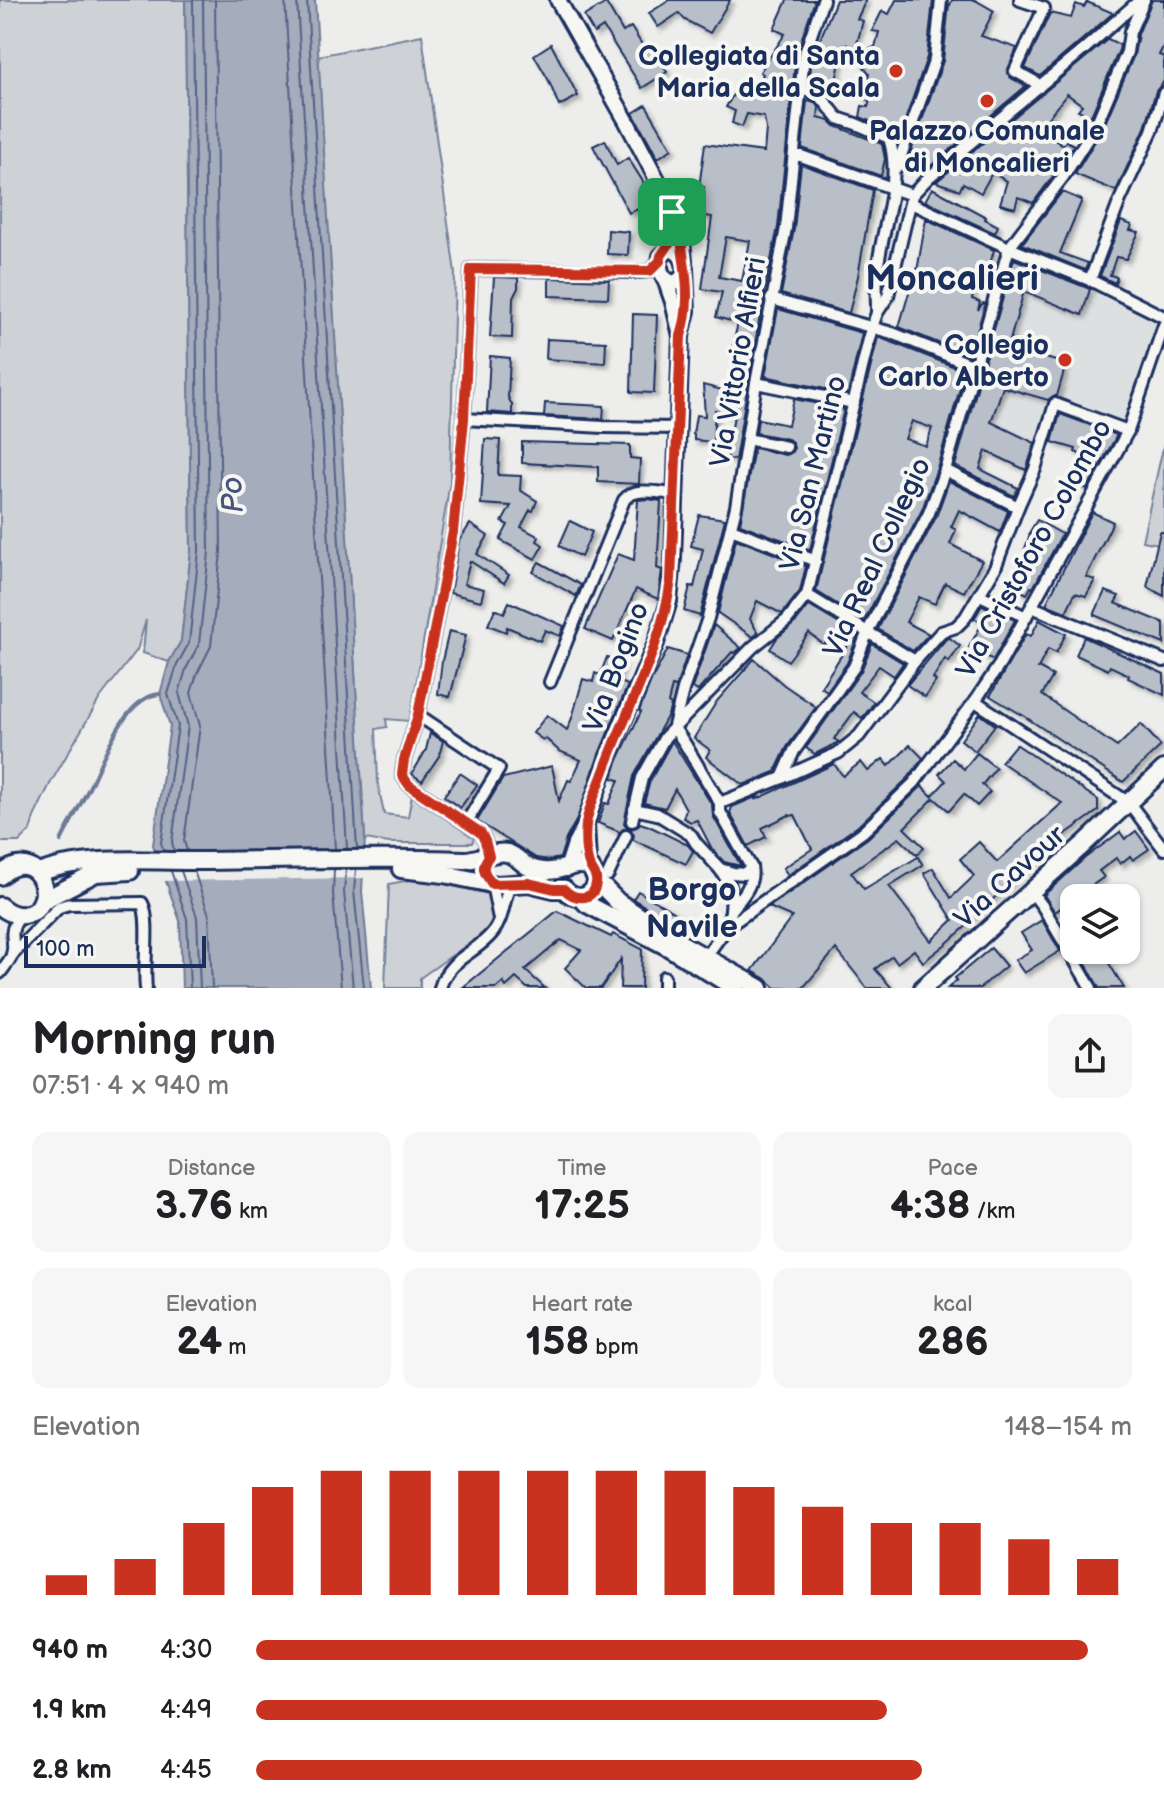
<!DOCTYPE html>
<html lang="en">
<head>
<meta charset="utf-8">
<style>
	body { margin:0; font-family:"Balsamiq Sans",sans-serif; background:#f6f6f6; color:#202124; height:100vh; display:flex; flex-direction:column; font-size:30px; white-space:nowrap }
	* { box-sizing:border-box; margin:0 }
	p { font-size:26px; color:#757577 }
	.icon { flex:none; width:44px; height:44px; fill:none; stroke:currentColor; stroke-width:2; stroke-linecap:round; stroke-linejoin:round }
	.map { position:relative; height:988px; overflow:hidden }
	.details { display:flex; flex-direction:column; background:#fff; flex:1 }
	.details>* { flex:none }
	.tools { position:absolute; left:1060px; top:884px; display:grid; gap:16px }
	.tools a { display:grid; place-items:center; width:80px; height:80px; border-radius:16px; background:#fff; box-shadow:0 2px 6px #0004; font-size:40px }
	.scale { position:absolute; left:24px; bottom:20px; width:182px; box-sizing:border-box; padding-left:8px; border:4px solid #1b2f5e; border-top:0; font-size:22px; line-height:28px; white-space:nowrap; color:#1b2f5e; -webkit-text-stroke:6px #f6f6f2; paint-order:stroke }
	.pin { position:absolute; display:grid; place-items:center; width:68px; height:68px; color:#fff; margin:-34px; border-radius:16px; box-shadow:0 4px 12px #0006 }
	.round { display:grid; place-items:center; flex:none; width:84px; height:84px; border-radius:16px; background:#f6f6f6 }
	.head { display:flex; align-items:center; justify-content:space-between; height:136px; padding:0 32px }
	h1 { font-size:44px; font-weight:600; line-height:60px }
	.figures { display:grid; grid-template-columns:repeat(3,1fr); gap:12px; height:136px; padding:8px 32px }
	.figures div { display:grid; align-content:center; border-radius:16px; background:#f6f6f6; text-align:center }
	.figures b { font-size:40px; font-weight:600 }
	.figures small { font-size:22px; font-weight:400 }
	.figures p { font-size:22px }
	.chart { height:224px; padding:16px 32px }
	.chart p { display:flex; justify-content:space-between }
	.chart svg { width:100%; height:144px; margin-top:8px; stroke:#c8321e; stroke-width:6 }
	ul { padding:0 32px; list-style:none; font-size:26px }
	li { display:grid; grid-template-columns:128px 96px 1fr; align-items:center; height:60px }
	li i { height:20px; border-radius:10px; background:#c8321e }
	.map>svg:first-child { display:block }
	.built { fill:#dde0e1 }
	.green { fill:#ced2d7; stroke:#74809a; stroke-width:2 }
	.water { fill:#a5acbc; stroke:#6e7a96; stroke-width:2 }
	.pier { fill:#edeeec }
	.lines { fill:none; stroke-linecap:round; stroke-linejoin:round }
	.shore { stroke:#526184; stroke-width:2 }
	.stream { stroke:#6e7a96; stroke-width:4 }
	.building { fill:#b9bfc8; stroke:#1b2f5e; stroke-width:2; fill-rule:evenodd; filter:url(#shadow) }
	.street-casing { stroke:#1b2f5e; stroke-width:16 }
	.secondary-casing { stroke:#1b2f5e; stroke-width:20 }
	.primary-casing { stroke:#1b2f5e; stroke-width:22 }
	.street { stroke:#f6f6f2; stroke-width:10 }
	.secondary { stroke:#f6f6f2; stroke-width:14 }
	.primary { stroke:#f6f6f2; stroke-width:16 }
	.route-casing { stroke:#fff; stroke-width:16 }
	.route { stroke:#c8321e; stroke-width:10 }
	.poi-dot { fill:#c8321e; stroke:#f6f6f2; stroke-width:3 }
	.labels { text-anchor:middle; stroke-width:8; stroke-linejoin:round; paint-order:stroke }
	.poi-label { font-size:28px; font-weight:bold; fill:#1b2f5e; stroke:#f6f6f2; text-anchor:end }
	.street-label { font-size:28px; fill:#1b2f5e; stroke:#f6f6f2 }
	.water-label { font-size:30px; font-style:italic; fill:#44547a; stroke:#f6f6f2 }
	.quarter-label { font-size:32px; font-weight:bold; fill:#1b2f5e; stroke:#f6f6f2 }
	.district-label { font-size:36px; font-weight:bold; fill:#1b2f5e; stroke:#f6f6f2 }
</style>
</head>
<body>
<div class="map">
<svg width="1164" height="988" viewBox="0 0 1164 988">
	<defs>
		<filter id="shadow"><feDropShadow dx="3.5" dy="3.5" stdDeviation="2" flood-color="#0004"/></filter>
	</defs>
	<rect width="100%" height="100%" fill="#edeeec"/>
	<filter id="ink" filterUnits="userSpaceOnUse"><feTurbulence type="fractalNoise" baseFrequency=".0125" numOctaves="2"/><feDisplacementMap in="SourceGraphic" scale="16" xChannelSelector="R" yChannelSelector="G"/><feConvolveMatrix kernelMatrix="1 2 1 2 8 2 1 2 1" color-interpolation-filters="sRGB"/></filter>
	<g filter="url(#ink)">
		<polygon class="built" points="1014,254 1092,282 1160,317 1125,427 1055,402 1030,471 959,439"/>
		<g class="green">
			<polygon points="0,0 185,0 191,551 181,641 169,662 143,653 146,620 137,650 100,698 50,784 34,817 30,831 19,842 0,842"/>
			<polygon points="422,35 455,273 450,482 410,721 386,719 387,727 376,729 378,784 384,814 408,817 412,795 474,838 472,843 389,843 365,839 318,56"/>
			<polygon points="1164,443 1164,545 1142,541"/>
			<polygon points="420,878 492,895 495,925 420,978 420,988 385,988 389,884"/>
		</g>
		<polygon class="water" points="185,0 315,0 365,839 362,891 371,988 182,988 180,921 153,845 170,726 160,694 169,662 181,641 191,551"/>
		<polygon class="pier" points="369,848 367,878 162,881 154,859 154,852"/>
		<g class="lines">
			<g class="shore">
				<polyline points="285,0 335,849"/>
				<polyline points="297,0 347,849"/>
				<polyline points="307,0 357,849"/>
				<polyline points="164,851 161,843 178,726 168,694 177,665 189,643 199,551 193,0"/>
				<polyline points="174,851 172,842 188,726 179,693 186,669 199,644 209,552 203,0"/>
				<polyline points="187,851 184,841 200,726 191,693 197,674 211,646 221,552 215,0"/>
				<polyline points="334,869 333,893 341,988"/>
				<polyline points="346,869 344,892 353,988"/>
				<polyline points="356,869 354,891 364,988"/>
				<polyline points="171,871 187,919 190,988"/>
				<polyline points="181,871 197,917 200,988"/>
				<polyline points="194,871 209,915 212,988"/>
			</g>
			<path class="stream" d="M61,841c9,-18 20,-37 29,-55 13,-27 35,-90 70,-92"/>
		</g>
		<g class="building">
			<polygon points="670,0 730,0 710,33 685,20 679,13 658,27 649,13"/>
			<path d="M787,0h28l-19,55 -18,172 -15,71 -28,162 -8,-1 7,-44 -19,-5 -2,32 -19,-2v-6h-1l3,-19 9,1 -2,-31 31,8 8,-39 -11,-2 7,-29 -22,-6 6,-25 -20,-3 10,-72 -12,-2 4,-28h-5l6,-43 59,8 2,-23 -2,-12 -17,-3 -5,13 -10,-4 3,-12 -9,-4 7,-12 19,4 11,-25 -3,-2 25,-38 -11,-5zM726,237l24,4 -8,40 -23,-4z"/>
			<polygon points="836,0 866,0 857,19 863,21 856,47 844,44 834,90 809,82 812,59"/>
			<polygon points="896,0 933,0 927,57 901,132 889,127 888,129 860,117 862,106 868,107 870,100 864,99 869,74 862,64 863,51 875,47 879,32 872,31 882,11 889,14"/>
			<polygon points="952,0 975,0 994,11 981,36 1017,48 1007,72 1011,78 1026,86 927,169 908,160 943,61 949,4 950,5"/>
			<polygon points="1152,0 1164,0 1164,45 1159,55 1164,57 1164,81 1156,91 1145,128 1116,191 1075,174 1103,128 1134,55 1138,34"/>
			<polygon points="1087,2 1113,13 1040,76 1025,68 1050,13 1071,18 1076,4 1084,7"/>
			<polygon points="606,3 623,32 631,27 646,51 651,48 667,72 642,88 603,27 594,33 584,16"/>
			<polygon points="1108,39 1120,45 1119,50 1091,116 1078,110 1082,105 1067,94 1040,128 1063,145 1066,141 1074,145 1056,172 1033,203 1018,197 1015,208 1000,204 1007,181 992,173 981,193 963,183 960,190 936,182"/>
			<polygon points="551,44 578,96 559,106 548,79 534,55"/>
			<polygon points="807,101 816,103 819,107 818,118 830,121 835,126 882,144 885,159 881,176 802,148"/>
			<polygon points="646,105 672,149 658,158 633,113"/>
			<polygon points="605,140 617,165 628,158 642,180 652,203 629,213 593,146"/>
			<polygon points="801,164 873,190 858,276 849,313 781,294 794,229"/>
			<polygon points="932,188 986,217 985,219 998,226 995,233 925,201"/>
			<polygon points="1062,192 1082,200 1060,253 1088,263 1085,270 1022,244"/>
			<polygon points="926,219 994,250 987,275 977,274 972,299 980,302 978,310 983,303 985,304 970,356 899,327 912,282 915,283"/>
			<polygon points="1121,221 1132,225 1130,230 1139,232 1126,259 1116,257 1110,275 1117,277 1115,283 1100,276"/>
			<polygon points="608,230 629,232 628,255 607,254"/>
			<polygon points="1014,259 1090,289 1082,315 1024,291 1008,347 1066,364 1057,396 1053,396 1048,400 1003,387 991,422 1035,443 1026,470 986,451 980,469 1018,488 1014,496 955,466"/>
			<polygon points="494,277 518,278 518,288 513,298 512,338 490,337"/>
			<polygon points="549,278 609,280 608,298 549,296"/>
			<polygon points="778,309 862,333 848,394 765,376"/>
			<polygon points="633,314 657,315 654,393 631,392"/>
			<path d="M878,337l87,34 -28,97 -15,42 -58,111 -48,-30zM912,421l20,7 -6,18 -21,-7z"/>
			<polygon points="547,339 606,342 605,363 546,359"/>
			<polygon points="490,356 510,358 508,397 512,405 512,414 487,412"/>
			<polygon points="794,399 844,409 810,550 740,524 754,448 785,455 791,453 794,448 792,442 788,439 756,433 758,419 788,425"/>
			<polygon points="545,403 604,406 603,419 544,416"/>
			<polygon points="1060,414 1117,435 1087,489 1070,480 1082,455 1075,452 1076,449 1052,442"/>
			<polygon points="485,439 500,440 498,475 521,476 520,490 537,501 533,511 530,510 521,527 539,537 537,541 543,545 535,559 500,540 508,525 502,522 511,506 481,504"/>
			<polygon points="522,442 630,445 630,458 640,459 639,484 598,482 598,467 522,463"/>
			<polygon points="949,481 1008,511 1000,532 959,510 951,527 956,530 950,544 982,561 964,592 945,583 935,604 919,597 906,622 929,634 913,651 878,629 936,517"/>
			<polygon points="648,499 661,501 657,568 662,570 658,599 636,589 613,641 585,629 618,554 634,560 638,500"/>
			<polygon points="1092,512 1113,522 1086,577 1095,580 1086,596 1075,593 1066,612 1046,604"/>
			<polygon points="699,515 725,519 700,616 684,611 690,586 694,587 703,549 691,546"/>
			<polygon points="1037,520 1062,534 1033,588 1031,587 1027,594 1009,585 1022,557 1030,534 1029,533"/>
			<polygon points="570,521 592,532 581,557 559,546"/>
			<polygon points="470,524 488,536 477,554 509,575 504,583 470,561 464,584 484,589 481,601 450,593 459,541"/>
			<polygon points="1160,532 1164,532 1164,596 1147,587"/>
			<polygon points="736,539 806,566 800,591 782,614 757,601 750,619 758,633 753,637 718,613"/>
			<polygon points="539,562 581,585 576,596 533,572"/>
			<polygon points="1105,591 1119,596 1115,603 1164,623 1164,644 1094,615"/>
			<polygon points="509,602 564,626 560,636 545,630 540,641 507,627 506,632 488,625 495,609 504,613"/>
			<polygon points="982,605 1015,620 993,660 969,647 983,622 974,619"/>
			<polygon points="809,606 858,635 847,663 827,691 821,687 848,645 831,634 824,645 809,633 788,661 770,649 777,638 797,621"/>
			<polygon points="1039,620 1066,634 1056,653 1048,649 1038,668 1053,676 1042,695 1117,747 1141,724 1161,746 1123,782 1024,716 990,696 1026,634 1031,636"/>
			<polygon points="714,625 741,648 734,653 732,652 698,691 692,688"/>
			<polygon points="449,631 466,635 450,697 438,694 442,661"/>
			<polygon points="1084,637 1164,674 1164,695 1128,678 1129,675 1110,666 1108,670 1076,655"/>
			<polygon points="950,638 960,646 949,662 945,659 933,678 936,681 925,697 907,685 946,639"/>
			<polygon points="872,644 903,663 894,676 879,666 859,692 874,702 870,708 862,718 854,712 834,739 839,742 815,754 806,748 861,671"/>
			<polygon points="668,649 687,655 676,687 672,686 668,703 671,705 668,715 634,776 624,823 626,826 631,829 637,827 640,823 649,826 688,845 693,851 686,864 633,840 634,834 630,829 624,828 619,833 618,831 598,823 605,803 609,804 619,780 612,778 617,762 641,712 639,711 652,679"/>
			<polygon points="607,657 623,663 617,681 628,685 599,754 577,819 566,839 560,858 550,860 536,858 477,821 503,778 552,766 559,801 568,780 571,781 581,760 559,751 545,738 543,740 533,733 547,715 567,730 572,718 583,679 593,682 595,673 600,675"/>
			<polygon points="754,659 784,685 816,707 787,747 775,772 743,785 706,757 710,750 694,738 717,701"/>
			<polygon points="980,714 995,725 975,751 961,740"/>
			<polygon points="430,733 443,741 439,756 422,781 412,774 426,750"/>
			<polygon points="672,741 712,805 713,816 741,866 724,862 712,849 697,820 691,822 683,818 686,809 675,789 665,808 644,803 650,781"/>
			<polygon points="1016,744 1098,800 1098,811 1067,833 967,922 969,924 947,943 923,962 914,950 897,963 892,956 875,969 892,988 867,988 836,949 803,988 776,988 765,978 752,971 792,917 769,907 868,838 922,786 932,796 946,781 939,774 953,759 964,769 977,753 996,768 982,785 990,792 977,806 964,794 949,811 933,797 934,798 904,828 924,847 917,855 899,838 851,872 864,889 918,857 923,865 889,886 931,941 953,920 924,873 933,868 951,898 974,876 960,859 979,842 997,862 1062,803 1001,762"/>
			<polygon points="910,745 923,758 908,778 858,826 788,875 783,868 812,849 795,815 790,816 789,815 762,828 766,837 748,846 730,813 732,807 758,796 755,800 834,764 843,776 861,762 868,771 883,759 889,766"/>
			<polygon points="460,773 477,785 460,808 444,796"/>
			<polygon points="1136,831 1149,849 1133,860 1130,856 1120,864 1116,858 1099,871 1104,877 1055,912 1044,895 1085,858 1120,832 1125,839"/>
			<polygon points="638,891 684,918 679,927 633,899"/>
			<polygon points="557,911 611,937 613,934 642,949 641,988 620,988 621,959 601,988 586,988 565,968 581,950 561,940 525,970 545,988 527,988 516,978 506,987 503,982 496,988 462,988"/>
			<polygon points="1042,920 1060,951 1024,973 1015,960 1032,950 1021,933"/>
			<polygon points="991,948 1006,966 980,988 948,988 957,980 955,978"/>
			<polygon points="1096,950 1101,950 1124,988 1099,988 1083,958"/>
		</g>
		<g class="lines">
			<defs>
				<g id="street">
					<polyline points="1020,0 1044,8 1015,71 1035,82 1039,87"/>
					<path d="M800,86l21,11 17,21 18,6 33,14c14,44 -8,91 -12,135 -1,13 0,25 0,38"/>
					<polyline points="1164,93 1152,131 1120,200 1090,280 1164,317"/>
					<polyline points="794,156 801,156 912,195"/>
					<polyline points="897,167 935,59 941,0"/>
					<polyline points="911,203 1009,248 1090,280"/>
					<polyline points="771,299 892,333 974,366"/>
					<polyline points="756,383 854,403"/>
					<polyline points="464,419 603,427 678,428"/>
					<polyline points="747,439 786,447"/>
					<polyline points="945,470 1018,507"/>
					<polyline points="731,529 816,561"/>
					<polyline points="807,595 915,661"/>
					<polyline points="980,595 1026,617"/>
					<polyline points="1032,607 1164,661"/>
					<path d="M550,682l74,-182c11,-14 35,-7 51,-6"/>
					<polyline points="975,701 1129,803 1164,849"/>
					<polyline points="418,715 499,769 466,823"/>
					<polyline points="674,726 683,690 708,618 736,507 756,383 786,228 804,56 823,0"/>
					<polyline points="674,728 685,744 720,803"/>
					<polyline points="782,778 838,753 859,736 915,661 941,632 956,627 965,618 995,568 1018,507 1035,469 1055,404 1128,431"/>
					<polyline points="634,809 657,814 691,835 696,843 720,869 729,883 732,894 731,911 727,927 706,956"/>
					<polyline points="632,821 642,778 665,737 753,647 787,620 807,595 872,327 877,313 888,296 912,195 928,178 1082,51 1140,0"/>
					<polyline points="489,856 485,841 481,833 409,785 402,775 404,760 418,715 453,532 464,419 471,269 636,272 650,271 660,261"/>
					<polyline points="720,869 733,873 744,874 751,867"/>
					<polyline points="608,875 626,836"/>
					<polyline points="492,884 499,919"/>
					<polyline points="1031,891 1043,907 1091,988"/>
					<path d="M731,911c10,-13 24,-27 20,-44l-31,-55v-9l62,-25 12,-27 60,-84 14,-36 61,-118 16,-43 64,-222 54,-71 33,-52 31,-73 3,-20 14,-32"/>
					<polyline points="727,927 863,832 914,783 975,701 1000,664 1128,431 1164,325"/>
					<path d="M12,955l47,-48 10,-3 73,-1c9,15 1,64 4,85"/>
					<path d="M0,973c3,-5 10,-12 12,-18 5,-17 -7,-20 9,-40"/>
					<path d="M440,988c8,-30 36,-34 53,-56 11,-14 10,-33 18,-49"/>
					<polyline points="664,988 664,977"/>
				</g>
				<g id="secondary">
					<polyline points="558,0 626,120 666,197 681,231 684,260"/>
					<path d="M669,249c14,3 19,17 13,29l-7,5c-14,-3 -17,-14 -14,-27z"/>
					<polyline points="681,336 687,311 685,269"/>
					<polyline points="586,824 588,862 591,868"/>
					<polyline points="567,869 575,844 586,824 608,758 656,643 669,601 673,558 681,336 673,302 665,279"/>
				</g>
				<g id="primary">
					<path d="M401,869l43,5 53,11 32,-2 25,6h10c12,14 28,9 33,-8"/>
					<path d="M38,873c52,-19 109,-11 164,-12 87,-1 175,-4 263,-1 12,0 32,-10 42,-7 14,4 16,17 37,18 18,2 32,-12 47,-3l6,13 21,21 55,37 87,49"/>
					<path d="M0,876c38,-36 64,33 23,39 -9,1 -16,-3 -23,-9"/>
					<polyline points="581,898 587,904 668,947 735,988"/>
					<polyline points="42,901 96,873 130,871"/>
					<polyline points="923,988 1083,845 1164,769"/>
				</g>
			</defs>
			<use href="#street" class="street-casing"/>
			<use href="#secondary" class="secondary-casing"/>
			<use href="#primary" class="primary-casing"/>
			<use href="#street" class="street"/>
			<use href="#secondary" class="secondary"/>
			<use href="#primary" class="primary"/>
		</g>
	</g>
	<g class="lines" filter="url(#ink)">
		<defs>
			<path id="route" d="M672,212c9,18 9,29 12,49 4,26 5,50 -3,75l-10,244c-9,67 -44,128 -67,191 -6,17 -15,35 -18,53 -1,10 -1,26 2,37 1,8 10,13 8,22 -2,19 -22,17 -32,6h-10l-25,-6 -37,1c-8,-11 -12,-16 -3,-28l-4,-15 -4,-8 -72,-48 -7,-10 2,-15 14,-45 35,-183 11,-113 7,-150 179,2 10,-10 1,-5 9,-13z"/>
		</defs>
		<use href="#route" class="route-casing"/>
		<use href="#route" class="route"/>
	</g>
	<g class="poi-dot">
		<circle cx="896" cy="71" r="8"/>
		<circle cx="987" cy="101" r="8"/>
		<circle cx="1065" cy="360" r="8"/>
	</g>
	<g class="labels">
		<g class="poi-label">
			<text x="880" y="65">Collegiata di Santa<tspan x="880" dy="32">Maria della Scala</tspan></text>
			<text x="987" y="140" text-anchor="middle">Palazzo Comunale<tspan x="987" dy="32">di Moncalieri</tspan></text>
			<text x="1049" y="354">Collegio<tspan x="1049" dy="32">Carlo Alberto</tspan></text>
		</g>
		<g class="street-label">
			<text transform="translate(737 362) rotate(-80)" y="10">Via Vittorio Alfieri</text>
			<text transform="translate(812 473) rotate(-76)" y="10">Via San Martino</text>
			<text transform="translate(1033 548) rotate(-61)" y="10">Via Cristoforo Colombo</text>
			<text transform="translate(876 557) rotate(-65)" y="10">Via Real Collegio</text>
			<text transform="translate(615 667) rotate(-69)" y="10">Via Bogino</text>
			<text transform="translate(1009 876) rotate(-42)" y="10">Via Cavour</text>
		</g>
		<g class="water-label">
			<text transform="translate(232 495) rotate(-92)" y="10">Po</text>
		</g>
		<g class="quarter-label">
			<text x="692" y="900">Borgo<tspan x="692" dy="37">Navile</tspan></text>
		</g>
		<g class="district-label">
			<text x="952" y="290">Moncalieri</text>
		</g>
	</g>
</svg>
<div class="tools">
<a><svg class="icon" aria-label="layers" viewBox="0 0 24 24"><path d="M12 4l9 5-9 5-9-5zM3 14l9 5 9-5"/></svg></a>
</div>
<div class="scale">100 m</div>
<div class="pin" style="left:672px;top:212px;background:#1e9e55"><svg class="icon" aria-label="arrive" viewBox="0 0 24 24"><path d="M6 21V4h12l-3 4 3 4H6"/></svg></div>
</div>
<section class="details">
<div class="head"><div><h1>Morning run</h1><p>07:51 · 4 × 940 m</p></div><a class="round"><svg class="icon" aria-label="share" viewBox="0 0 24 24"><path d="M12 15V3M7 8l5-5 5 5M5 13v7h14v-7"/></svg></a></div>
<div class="figures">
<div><p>Distance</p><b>3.76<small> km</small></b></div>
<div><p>Time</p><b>17:25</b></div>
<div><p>Pace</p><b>4:38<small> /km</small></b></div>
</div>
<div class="figures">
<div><p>Elevation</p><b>24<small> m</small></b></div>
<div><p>Heart rate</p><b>158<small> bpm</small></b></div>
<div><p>kcal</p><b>286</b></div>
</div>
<div class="chart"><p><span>Elevation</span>148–154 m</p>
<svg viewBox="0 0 160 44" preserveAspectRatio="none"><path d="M5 44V38M15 44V33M25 44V22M35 44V11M45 44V6M55 44V6M65 44V6M75 44V6M85 44V6M95 44V6M105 44V11M115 44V17M125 44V22M135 44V22M145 44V27M155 44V33"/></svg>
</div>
<ul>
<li><b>940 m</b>4:30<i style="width:95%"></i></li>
<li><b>1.9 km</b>4:49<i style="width:72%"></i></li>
<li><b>2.8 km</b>4:45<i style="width:76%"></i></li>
</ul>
</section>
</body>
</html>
